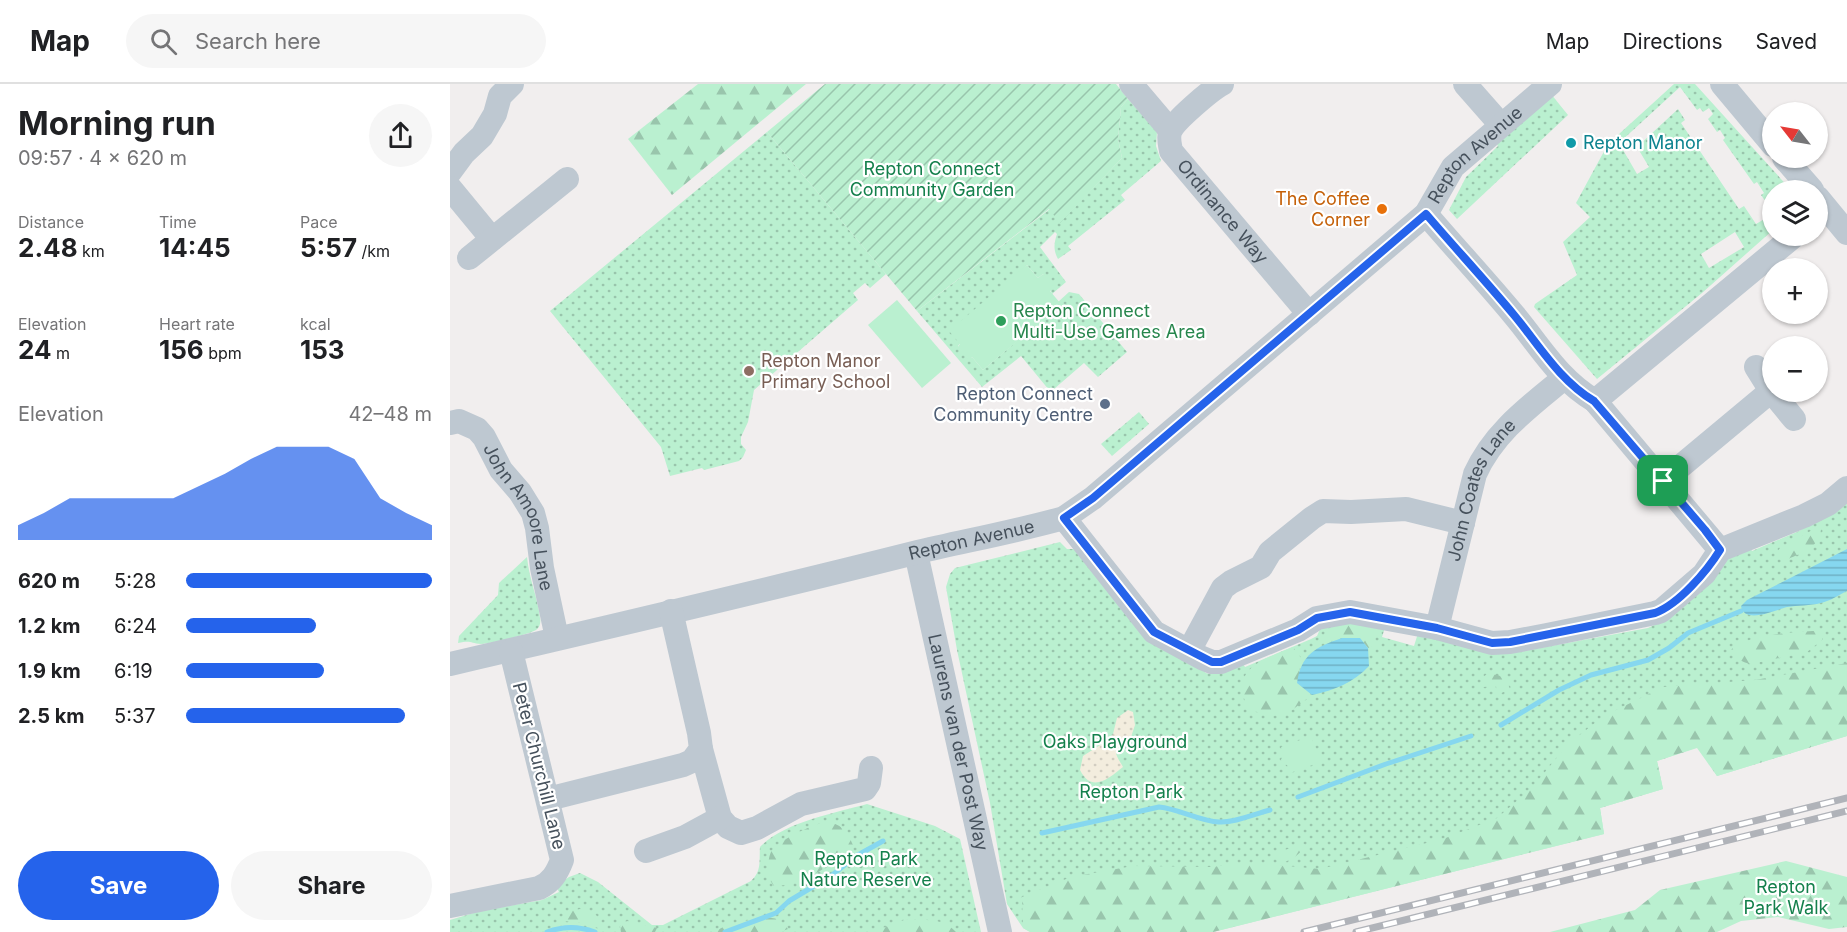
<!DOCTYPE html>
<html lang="en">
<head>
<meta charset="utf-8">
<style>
	body { margin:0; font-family:Inter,sans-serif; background:#f6f6f6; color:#202124; height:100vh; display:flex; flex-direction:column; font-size:22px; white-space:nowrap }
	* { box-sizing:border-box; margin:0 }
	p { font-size:20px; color:#757577 }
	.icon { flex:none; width:33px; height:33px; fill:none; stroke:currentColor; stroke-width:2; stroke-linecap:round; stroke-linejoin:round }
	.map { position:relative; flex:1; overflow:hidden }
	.drawer { display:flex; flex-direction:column; background:#fff; width:450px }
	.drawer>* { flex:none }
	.needle { width:39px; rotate:301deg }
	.fabs { position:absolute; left:1312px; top:18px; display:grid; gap:12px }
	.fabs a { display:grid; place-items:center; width:66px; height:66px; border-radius:50%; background:#fff; box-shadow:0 2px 4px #0004; font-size:30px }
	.pin { position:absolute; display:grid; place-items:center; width:51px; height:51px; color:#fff; margin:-26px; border-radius:12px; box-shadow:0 3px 9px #0006 }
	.round { display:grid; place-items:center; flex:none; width:63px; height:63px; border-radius:32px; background:#f6f6f6 }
	.overview { display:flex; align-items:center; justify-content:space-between; height:102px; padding:0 18px }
	h1 { font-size:33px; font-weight:700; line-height:45px }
	.stats { display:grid; grid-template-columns:repeat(3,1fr); gap:9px; height:102px; padding:6px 18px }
	.stats div { display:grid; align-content:center }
	.stats b { font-size:26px; font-weight:700 }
	.stats small { font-size:16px; font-weight:400 }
	.stats p { font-size:16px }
	.chart { height:168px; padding:12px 18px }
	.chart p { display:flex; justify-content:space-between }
	.chart svg { width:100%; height:108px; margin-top:6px; fill:#2563eb; opacity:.7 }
	.button { display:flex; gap:12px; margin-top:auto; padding:12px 18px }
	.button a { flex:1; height:69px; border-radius:36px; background:#2563eb; color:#fff; font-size:24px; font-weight:700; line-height:69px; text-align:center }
	.button a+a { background:#f6f6f6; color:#202124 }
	ul { padding:0 18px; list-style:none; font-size:20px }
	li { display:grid; grid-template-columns:96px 72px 1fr; align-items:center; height:45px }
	li i { height:15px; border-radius:8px; background:#2563eb }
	header { display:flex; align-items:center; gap:36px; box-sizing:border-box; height:84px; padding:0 30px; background:#fff; border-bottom:2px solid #e0e0e0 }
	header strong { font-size:28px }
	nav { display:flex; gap:33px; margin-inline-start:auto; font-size:21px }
	.search { width:420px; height:54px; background:#f6f6f6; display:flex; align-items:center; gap:15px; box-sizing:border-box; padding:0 21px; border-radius:33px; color:#757577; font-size:22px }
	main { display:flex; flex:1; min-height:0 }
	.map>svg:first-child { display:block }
	.grass { fill:url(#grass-dots); fill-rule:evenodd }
	.forest { fill:url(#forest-firs) }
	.sand { fill:url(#sand-dots) }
	.garden { fill:url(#garden-furrows) }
	.pitch { fill:#baf0d0 }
	.water { fill:url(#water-rules) }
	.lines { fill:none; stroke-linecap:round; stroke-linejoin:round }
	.stream { stroke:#86d7ef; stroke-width:5 }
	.minor { stroke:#bec8d1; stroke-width:24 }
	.rail-casing { stroke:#b0b3b9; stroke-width:7 }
	.rail { stroke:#fff; stroke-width:4.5; stroke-dasharray:14; stroke-linecap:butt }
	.route-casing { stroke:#fff; stroke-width:12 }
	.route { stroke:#2563eb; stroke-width:8 }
	.culture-dot { fill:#0f9aa8; stroke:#fff; stroke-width:2 }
	.food-dot { fill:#e8710a; stroke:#fff; stroke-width:2 }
	.leisure-dot { fill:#2e9e5b; stroke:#fff; stroke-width:2 }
	.education-dot { fill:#8d6e63; stroke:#fff; stroke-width:2 }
	.service-dot { fill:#5c6f8a; stroke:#fff; stroke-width:2 }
	.labels { text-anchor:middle; stroke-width:4.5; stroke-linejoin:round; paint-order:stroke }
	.culture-label { font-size:18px; fill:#0d838f; stroke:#fff; text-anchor:start }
	.street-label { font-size:18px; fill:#46515c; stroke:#fff }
	.park-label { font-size:18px; fill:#14804c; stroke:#fff }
	.food-label { font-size:18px; fill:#c56008; stroke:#fff; text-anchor:end }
	.leisure-label { font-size:18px; fill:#27864d; stroke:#fff; text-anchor:start }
	.education-label { font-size:18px; fill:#785e54; stroke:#fff; text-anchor:start }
	.service-label { font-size:18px; fill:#4e5e75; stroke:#fff; text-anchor:end }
</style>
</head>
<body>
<header>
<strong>Map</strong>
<div class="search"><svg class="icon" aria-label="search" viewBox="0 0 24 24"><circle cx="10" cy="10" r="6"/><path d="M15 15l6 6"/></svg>Search here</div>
<nav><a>Map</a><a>Directions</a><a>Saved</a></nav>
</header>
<main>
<section class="drawer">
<div class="overview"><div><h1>Morning run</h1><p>09:57 · 4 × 620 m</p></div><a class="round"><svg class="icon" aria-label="share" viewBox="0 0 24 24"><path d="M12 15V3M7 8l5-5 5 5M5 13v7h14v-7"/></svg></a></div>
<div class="stats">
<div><p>Distance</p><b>2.48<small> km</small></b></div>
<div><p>Time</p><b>14:45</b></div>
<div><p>Pace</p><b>5:57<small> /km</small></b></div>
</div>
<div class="stats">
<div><p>Elevation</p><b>24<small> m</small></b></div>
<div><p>Heart rate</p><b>156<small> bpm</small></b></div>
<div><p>kcal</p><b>153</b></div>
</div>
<div class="chart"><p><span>Elevation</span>42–48 m</p>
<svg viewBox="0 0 160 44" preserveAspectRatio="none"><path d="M0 44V38L10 33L20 27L30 27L40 27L50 27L60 27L70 22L80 17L90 11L100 6L110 6L120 6L130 11L140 27L150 33L160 38V44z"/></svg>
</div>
<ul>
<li><b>620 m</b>5:28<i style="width:100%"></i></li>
<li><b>1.2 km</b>6:24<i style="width:53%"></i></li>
<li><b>1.9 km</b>6:19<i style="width:56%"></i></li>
<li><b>2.5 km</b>5:37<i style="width:89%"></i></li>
</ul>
<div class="button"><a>Save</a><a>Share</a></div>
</section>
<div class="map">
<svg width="1397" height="848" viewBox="0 0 1397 848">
	<defs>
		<pattern id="grass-dots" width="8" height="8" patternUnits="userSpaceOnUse" patternTransform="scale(1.5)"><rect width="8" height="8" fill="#baf0d0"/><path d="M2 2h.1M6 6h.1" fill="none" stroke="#99c5ac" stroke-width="1.8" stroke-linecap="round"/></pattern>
		<pattern id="forest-firs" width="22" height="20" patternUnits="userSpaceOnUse" patternTransform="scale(1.5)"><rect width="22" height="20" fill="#baf0d0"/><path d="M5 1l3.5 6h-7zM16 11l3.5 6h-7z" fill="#99c5ac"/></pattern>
		<pattern id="sand-dots" width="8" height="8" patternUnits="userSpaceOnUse" patternTransform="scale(1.5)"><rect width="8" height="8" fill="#f3edde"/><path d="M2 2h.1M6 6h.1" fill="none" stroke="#d2cdc1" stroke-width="1.8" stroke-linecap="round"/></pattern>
		<pattern id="garden-furrows" width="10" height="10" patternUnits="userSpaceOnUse" patternTransform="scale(1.5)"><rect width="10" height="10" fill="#baf0d0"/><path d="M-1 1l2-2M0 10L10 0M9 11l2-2" fill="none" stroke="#99c5ac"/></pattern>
		<pattern id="water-rules" width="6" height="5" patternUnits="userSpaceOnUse" patternTransform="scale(1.5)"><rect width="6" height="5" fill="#86d7ef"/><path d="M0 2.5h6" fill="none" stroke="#6fb1c5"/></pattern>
	</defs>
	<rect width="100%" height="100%" fill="#f1eeee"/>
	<g class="grass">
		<path d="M1224,0h21l96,106h-18v22l-12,-17 3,-2 -7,-11 -3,2 -31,-44 2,-2 -5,-8 -3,2 -9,-13 5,-5 -4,-6 -6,4 -3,-4 -3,2 -17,-23 -61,56 18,31 12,-7 -12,-20 41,-38 7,11 -4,3 58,86 5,-3 12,18 17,-10v16l-71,63 -105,86 -63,-72 1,-3 42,-29 -14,-33 27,-25 -14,-14 32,-59zM1285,148l9,15 -35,21 -8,-14z"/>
		<polygon points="1101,10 1118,31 1007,135 999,126 1016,93 1048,62 1045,57"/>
		<path d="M678,15l29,33 -1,14 5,15 -40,34 4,5 -57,46 3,4 -13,9c-5,-9 -4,-16 -1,-25l-2,-2 -15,15 26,35 -14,12 -9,-20 -5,4 -11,-13 -69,81 11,13 3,-2 11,13 69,-59 5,5 7,-6 -6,-8 11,-10 10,2 48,58 -29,25 -14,-14 -30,26 3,4 -3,3 -33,-40 -39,31 -65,-76 133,-102 10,13 62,-64 -4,-19 3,-32z"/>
		<polygon points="317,48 436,190 420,204 415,199 403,209 408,216 304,306 298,338 291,353 291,360 296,366 293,373 289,377 254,386 252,384 220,392 211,363 100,227"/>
		<polygon points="689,328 699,340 662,372 651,360"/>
		<polygon points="1397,418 1397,652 1267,692 1247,664 1207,677 1213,705 1150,724 1154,750 763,848 580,848 573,844 557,820 540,719 507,566 496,503 500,490 505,484 610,458 617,465 625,465 756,589 760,590 792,578 795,583 861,555 867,552 871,543 936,540 932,553 964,562 969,546 1069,568 1198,544 1204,541 1272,476 1299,461 1302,467 1349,447"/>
		<path d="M77,473c2,22 11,41 13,61 1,4 0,9 -4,12 -6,4 -47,14 -55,14 -11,-1 -10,-4 -23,-1l1,-7 39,-41 1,-12z"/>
		<path d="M417,720l68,22 25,13 21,93h-531v-12l30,-9 62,-11 17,-8 -3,-6 13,-9 11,-4 18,9 54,43h11l88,-44c11,-10 8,-20 9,-34 24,-25 75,-34 107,-43z"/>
	</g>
	<g class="forest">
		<polygon points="248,0 356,0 222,111 178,55"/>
		<path d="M1366,444l5,1c-1,18 -19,24 -33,30l-8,-3 -3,-4 3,-4z"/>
		<polygon points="892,540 907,540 925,544 924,562 918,564 910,554 892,554 877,559 873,557 873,552 878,545"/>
		<path d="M1366,547l6,4v5l-15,12 -56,12c-10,-2 -15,-5 -20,-14 11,-14 67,-19 85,-19z"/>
		<path d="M843,563l11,15 -4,5 -2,16 14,12 -20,15 -22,7 -21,-8c-22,-39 14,-50 44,-62z"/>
		<polygon points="1397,579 1397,652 1267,692 1248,663 1207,677 1213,705 1150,724 1154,750 763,848 580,848 573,844 572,813 621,793 683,782 760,783 802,779 870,785 993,755 1047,734 1081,705 1118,660 1154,632 1213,603 1305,596"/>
		<path d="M1037,590c13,0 19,3 23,15l-13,6 -1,-9 -13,1 -1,-9z"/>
		<path d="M375,738c16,1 22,9 28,23 -21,20 -50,41 -79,41l-7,-10c1,-7 1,-18 4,-24 7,-12 41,-27 54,-30z"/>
		<path d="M855,760c-4,11 -12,14 -22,19l-7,-3 -2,-7z"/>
		<polygon points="1336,777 1397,793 1397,843 1379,845 1328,833 1291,837 1267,848 1100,848 1185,826 1210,806"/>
		<path d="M130,825c14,2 21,7 23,21l-18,-7 -22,-2v-6l7,-4z"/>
		<path d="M316,833l12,2 10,10 -8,3h-65c17,-12 30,-10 51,-15z"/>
		<path d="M454,836c17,0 39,-3 52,12h-84z"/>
		<polygon points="177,837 207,844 205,848 171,848 170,842"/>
	</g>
	<path class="sand" d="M678,626l5,2 2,13 -4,12 -8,1c-11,13 -8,15 0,29 -14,11 -31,27 -43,3l3,-14 25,-16 5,-6 4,-16z"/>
	<polygon class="garden" points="375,0 666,0 678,15 671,23 668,55 672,74 610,139 599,125 467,227 317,48"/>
	<g class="pitch">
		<polygon points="577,181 588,194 593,190 604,203 600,207 611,220 533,286 522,273 519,276 508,263 510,260 499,247"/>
		<polygon points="447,216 501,279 472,304 418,241"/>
		<polygon points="861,652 871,678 840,689 837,681 832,680 831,675 834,672 831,663"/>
	</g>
	<g class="water">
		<path d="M1397,465v42c-8,4 -17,10 -26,12 -11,3 -23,2 -34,4 -11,3 -43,18 -46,-1l6,-6z"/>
		<path d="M892,554h18l8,10 1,18c-16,17 -34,24 -57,29l-15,-12c4,-29 19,-36 45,-45z"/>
	</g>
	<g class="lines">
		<g class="stream">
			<polyline points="1051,641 1109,606 1141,591 1198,576 1219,564 1238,549 1291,527"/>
			<polyline points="848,713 936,680 1021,652"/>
			<path d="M592,749l117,-26c20,2 41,14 60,15 16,1 35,-8 51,-12"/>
			<path d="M97,848c17,-6 31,-6 48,0"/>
			<polyline points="275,848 326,829 339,817 381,792 406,772 433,757"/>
		</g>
		<g class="minor">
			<polyline points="681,0 720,46"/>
			<path id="s1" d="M772,0c-11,6 -48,37 -52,48 -2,7 0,12 1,19l138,163"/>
			<polyline points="1015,0 1051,41"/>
			<polyline points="1272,0 1323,61"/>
			<polyline points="1334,74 1362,106"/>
			<polyline points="0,88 14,69 32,52 45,30 50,12 62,0"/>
			<polyline points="0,104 42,155"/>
			<polyline points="1368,114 1397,149"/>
			<path d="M976,130c29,34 59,66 88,101 26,31 44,64 81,86l125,149"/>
			<polyline points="19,174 117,95"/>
			<polyline points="1306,283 1321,307 1344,335"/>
			<polyline points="1145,317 1344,152"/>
			<path id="s2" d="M0,339l9,-2 18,8 7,8 17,33 19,22 13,21 4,15 5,40 15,70"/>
			<polyline points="1213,397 1321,307"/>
			<polyline points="614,434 704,548 752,574 762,578 771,578 848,546 867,534 900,528 987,544 1042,559 1060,558 1097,551 1205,529 1211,527 1254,490 1270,466 1354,432 1378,420 1397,404"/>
			<path id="s3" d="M466,469l84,379"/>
			<path id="s4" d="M987,544l38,-154c19,-42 54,-67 89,-96"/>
			<polyline points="739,567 773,504 781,498 811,483 820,468 862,434 873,427 901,428 956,425 1013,439"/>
			<path id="s5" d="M0,580c155,-36 309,-72 464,-111 50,-12 100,-21 150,-35l29,-20 333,-284 27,-47 97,-83"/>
			<polyline points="251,665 270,734 278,743 291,749 307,744 351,720 415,705 419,699 421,684"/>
			<polyline points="98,715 233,681 242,677 251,665 249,649 221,527"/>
			<polyline points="196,767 235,753 270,734"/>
			<path d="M0,822l89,-18c13,-6 18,-15 23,-28l-51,-209"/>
		</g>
		<defs>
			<g id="rail">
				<polyline points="854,848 1397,714"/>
				<polyline points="906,848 1397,727"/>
			</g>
		</defs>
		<use href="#rail" class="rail-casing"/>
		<use href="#rail" class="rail"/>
	</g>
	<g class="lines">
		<defs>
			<path id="route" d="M976,130c29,34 59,66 88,101 25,30 45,65 80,86l111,129 15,20c-13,21 -41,54 -65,63l-145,29 -18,1 -55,-15 -87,-16 -33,6 -19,12 -77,32h-9l-58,-30 -90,-114 29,-20z"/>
		</defs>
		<use href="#route" class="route-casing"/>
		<use href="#route" class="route"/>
	</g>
	<circle class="culture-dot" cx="1121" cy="59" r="6"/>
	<circle class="food-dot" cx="932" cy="125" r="6"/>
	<circle class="leisure-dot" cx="551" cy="237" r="6"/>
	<circle class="education-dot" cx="299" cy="287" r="6"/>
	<circle class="service-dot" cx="655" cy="320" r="6"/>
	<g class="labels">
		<g class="culture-label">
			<text x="1133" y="65">Repton Manor</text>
		</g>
		<g class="street-label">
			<text dy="6" stroke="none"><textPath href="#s5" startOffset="1182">Repton Avenue</textPath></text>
			<text dy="6" stroke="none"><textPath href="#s1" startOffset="170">Ordinance Way</textPath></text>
			<text dy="6" stroke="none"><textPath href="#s4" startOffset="146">John Coates Lane</textPath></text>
			<text dy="6" stroke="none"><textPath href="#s2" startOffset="129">John Amoore Lane</textPath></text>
			<text dy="6" stroke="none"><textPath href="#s5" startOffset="536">Repton Avenue</textPath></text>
			<text dy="6" stroke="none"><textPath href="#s3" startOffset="194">Laurens van der Post Way</textPath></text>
			<text transform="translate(89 682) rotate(76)" y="6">Peter Churchill Lane</text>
		</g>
		<g class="park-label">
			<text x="482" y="91">Repton Connect<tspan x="482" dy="21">Community Garden</tspan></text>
			<text x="665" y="664">Oaks Playground</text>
			<text x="681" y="714">Repton Park</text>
			<text x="416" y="781">Repton Park<tspan x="416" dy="21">Nature Reserve</tspan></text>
			<text x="1336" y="809">Repton<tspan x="1336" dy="21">Park Walk</tspan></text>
		</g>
		<g class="food-label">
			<text x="920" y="121">The Coffee<tspan x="920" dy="21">Corner</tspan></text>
		</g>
		<g class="leisure-label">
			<text x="563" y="233">Repton Connect<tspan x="563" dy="21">Multi-Use Games Area</tspan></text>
		</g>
		<g class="education-label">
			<text x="311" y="283">Repton Manor<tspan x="311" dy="21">Primary School</tspan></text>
		</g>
		<g class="service-label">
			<text x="643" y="316">Repton Connect<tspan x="643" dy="21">Community Centre</tspan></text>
		</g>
	</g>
</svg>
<div class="fabs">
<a><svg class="needle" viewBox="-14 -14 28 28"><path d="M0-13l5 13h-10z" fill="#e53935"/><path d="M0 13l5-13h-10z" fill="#757577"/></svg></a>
<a><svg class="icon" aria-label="layers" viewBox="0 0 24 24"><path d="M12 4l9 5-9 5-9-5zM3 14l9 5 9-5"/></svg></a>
<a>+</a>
<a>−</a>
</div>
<div class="pin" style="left:1213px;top:397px;background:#1e9e55"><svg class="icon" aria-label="arrive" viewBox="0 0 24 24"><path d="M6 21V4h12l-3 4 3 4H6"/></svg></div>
</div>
</main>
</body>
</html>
